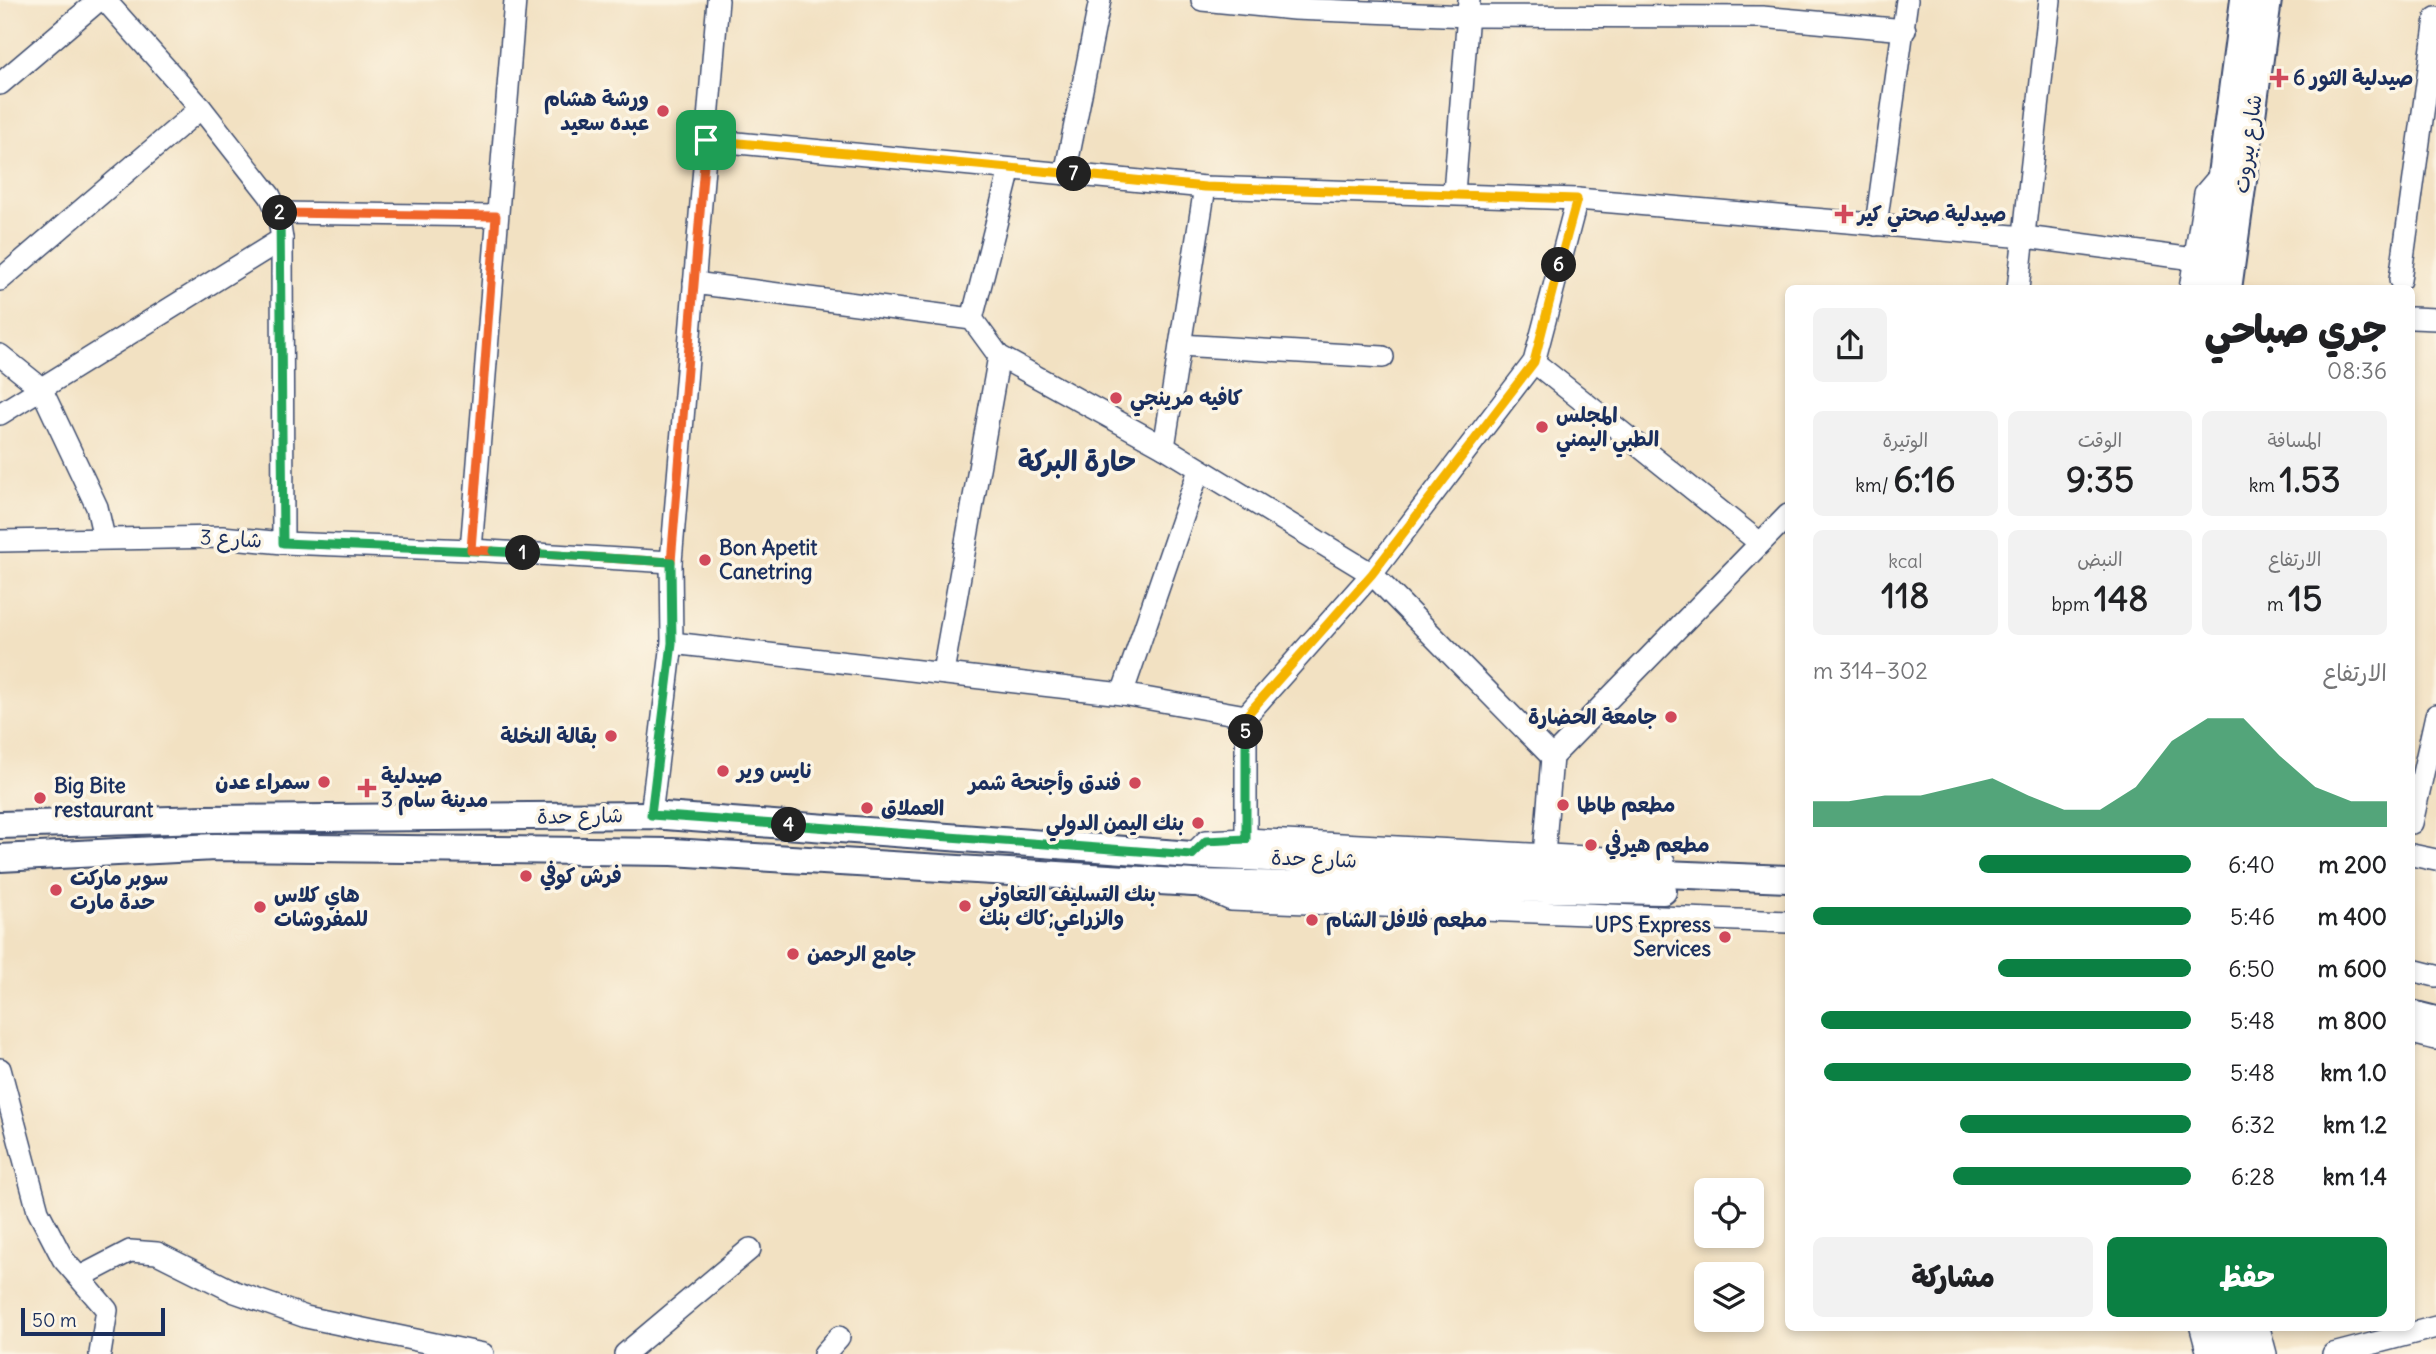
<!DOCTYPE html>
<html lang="ar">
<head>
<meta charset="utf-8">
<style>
	body { margin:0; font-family:Delius,"Playpen Sans Arabic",sans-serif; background:#f2f2f2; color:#202124; direction:rtl; height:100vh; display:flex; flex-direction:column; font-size:26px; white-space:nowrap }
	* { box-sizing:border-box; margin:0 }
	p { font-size:23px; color:#757577 }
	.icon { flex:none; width:38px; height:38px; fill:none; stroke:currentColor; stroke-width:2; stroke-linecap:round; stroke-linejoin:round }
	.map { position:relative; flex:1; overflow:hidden; direction:ltr }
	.drawer { position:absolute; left:1785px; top:285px; width:630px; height:1046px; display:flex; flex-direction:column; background:#fff; border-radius:10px; box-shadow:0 4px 10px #0003; direction:rtl }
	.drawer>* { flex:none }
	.tools { position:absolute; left:1694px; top:1178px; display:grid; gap:14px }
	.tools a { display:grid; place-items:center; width:70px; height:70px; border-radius:10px; background:#fff; box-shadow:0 4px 10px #0003; font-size:35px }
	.scale { position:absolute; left:21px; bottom:18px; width:144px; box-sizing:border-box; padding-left:7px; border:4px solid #1b2f5e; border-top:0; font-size:19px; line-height:24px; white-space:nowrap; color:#1b2f5e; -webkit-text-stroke:5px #fcf5e5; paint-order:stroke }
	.pin { position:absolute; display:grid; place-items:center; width:60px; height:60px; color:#fff; margin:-30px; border-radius:14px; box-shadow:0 4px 10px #0006 }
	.km { position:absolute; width:35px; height:35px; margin:-18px; border-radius:50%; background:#222; color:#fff; font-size:19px; line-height:35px; text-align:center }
	.round { display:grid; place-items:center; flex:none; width:74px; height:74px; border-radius:10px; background:#f2f2f2 }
	.summary { display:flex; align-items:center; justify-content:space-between; height:119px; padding:0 28px }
	h1 { font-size:38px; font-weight:800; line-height:52px }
	.metrics { display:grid; grid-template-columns:repeat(3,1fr); gap:10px; height:119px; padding:7px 28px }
	.metrics div { display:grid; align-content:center; border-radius:10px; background:#f2f2f2; text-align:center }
	.metrics b { font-size:35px; font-weight:800 }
	.metrics small { font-size:19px; font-weight:400 }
	.metrics p { font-size:19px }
	.chart { height:196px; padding:14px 28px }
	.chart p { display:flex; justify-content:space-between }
	.chart svg { width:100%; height:126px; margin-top:7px; fill:#0b8043; opacity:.7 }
	.cta { display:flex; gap:14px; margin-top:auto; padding:14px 28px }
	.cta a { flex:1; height:80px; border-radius:10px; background:#0b8043; color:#fff; font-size:28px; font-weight:800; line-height:80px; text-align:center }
	.cta a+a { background:#f2f2f2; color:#202124 }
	ul { padding:0 28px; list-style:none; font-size:23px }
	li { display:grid; grid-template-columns:112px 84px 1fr; align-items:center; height:52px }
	li i { height:18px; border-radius:9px; background:#0b8043 }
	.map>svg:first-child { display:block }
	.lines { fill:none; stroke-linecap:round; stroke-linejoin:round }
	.minor-casing { stroke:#3b4a6d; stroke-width:24 }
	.major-casing { stroke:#3b4a6d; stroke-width:30 }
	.minor { stroke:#fff; stroke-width:21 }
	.major { stroke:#fff; stroke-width:26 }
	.split-1-casing { stroke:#fff; stroke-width:14 }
	.split-2-casing { stroke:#fff; stroke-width:14 }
	.split-3-casing { stroke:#fff; stroke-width:14 }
	.split-4-casing { stroke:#fff; stroke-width:14 }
	.split-5-casing { stroke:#fff; stroke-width:14 }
	.split-6-casing { stroke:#fff; stroke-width:14 }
	.split-7-casing { stroke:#fff; stroke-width:14 }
	.split-8-casing { stroke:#fff; stroke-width:14 }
	.split-1 { stroke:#f0652b; stroke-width:9 }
	.split-2 { stroke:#22a559; stroke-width:9 }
	.split-3 { stroke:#f0652b; stroke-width:9 }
	.split-4 { stroke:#22a559; stroke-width:9 }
	.split-5 { stroke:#22a559; stroke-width:9 }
	.split-6 { stroke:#f5b400; stroke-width:9 }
	.split-7 { stroke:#f5b400; stroke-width:9 }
	.split-8 { stroke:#f5b400; stroke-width:9 }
	.poi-dot { fill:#d1495b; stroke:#fcf5e5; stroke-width:2.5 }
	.labels { text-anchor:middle; stroke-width:7; stroke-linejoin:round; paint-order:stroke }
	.poi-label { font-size:21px; font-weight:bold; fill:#1b2f5e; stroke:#fcf5e5; text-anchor:start }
	.street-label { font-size:21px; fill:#1b2f5e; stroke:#fcf5e5 }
	.district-label { font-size:28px; font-weight:bold; fill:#1b2f5e; stroke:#fcf5e5 }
</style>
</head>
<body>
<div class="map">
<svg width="2436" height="1354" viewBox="0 0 2436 1354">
	<rect width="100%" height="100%" fill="#fcf5e5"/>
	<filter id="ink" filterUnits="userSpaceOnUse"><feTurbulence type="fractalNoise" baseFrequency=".0143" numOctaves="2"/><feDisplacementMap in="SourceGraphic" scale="14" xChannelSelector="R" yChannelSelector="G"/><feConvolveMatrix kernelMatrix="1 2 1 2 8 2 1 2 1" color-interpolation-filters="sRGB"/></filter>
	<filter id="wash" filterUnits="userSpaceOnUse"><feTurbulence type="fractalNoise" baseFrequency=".00686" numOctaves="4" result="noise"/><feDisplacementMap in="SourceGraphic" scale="28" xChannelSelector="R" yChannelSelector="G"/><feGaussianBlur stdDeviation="1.57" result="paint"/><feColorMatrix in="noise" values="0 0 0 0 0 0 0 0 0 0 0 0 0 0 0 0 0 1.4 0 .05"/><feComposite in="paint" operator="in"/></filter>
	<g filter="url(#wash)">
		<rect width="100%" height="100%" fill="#f2e1c2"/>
	</g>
	<g filter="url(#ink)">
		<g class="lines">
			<defs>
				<g id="minor">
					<polyline points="105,0 201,108 270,196 278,213 282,239 283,543"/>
					<polyline points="1202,0 1294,9 1468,16 1762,17 1905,30"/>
					<polyline points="0,84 99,0"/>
					<polyline points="706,140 1205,187 1577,199 2025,237 2194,259"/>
					<polyline points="1065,174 1100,0"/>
					<polyline points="1454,193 1469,0"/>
					<polyline points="278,213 496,216"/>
					<polyline points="1876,225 1907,0"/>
					<polyline points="0,280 201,108"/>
					<polyline points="2400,280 2436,18"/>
					<polyline points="694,283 972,319 999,356 1164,447 1372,574 1552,757"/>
					<polyline points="2018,289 2050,0"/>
					<polyline points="2190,289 2205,193 2223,172"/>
					<polyline points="2412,318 2436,319"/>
					<polyline points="972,319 1010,169"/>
					<polyline points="1180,345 1383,357"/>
					<polyline points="0,355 41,388 97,507 104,538"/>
					<polyline points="1534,362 1760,543"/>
					<polyline points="0,414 282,239"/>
					<polyline points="1164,447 1205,187"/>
					<polyline points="0,541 222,537 283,543 471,550 671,562"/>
					<polyline points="471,550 515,0"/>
					<polyline points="672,643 1122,694 1246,716"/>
					<polyline points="943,672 999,356"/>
					<polyline points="1122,694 1199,470"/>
					<polyline points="651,815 672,643 671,562 718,0"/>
					<polyline points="2412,823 2436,715"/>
					<polyline points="1246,839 1246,716 1372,574 1534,362 1577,199"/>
					<polyline points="1192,855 1206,841 1246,839 1664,861"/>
					<polyline points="1544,855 1552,757 1788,515"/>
					<polyline points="2412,855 2436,860"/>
					<polyline points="1199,886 1231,900 1788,922"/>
					<polyline points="2412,970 2436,976"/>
					<polyline points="2412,1033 2436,1039"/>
					<polyline points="0,1069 38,1211 63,1259 107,1310 100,1354"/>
					<polyline points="80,1277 130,1251 157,1253 235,1292 306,1317 483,1354"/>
					<polyline points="2201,1328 2208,1354"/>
					<polyline points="2259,1328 2266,1354"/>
					<polyline points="625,1354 750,1249"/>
					<polyline points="824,1354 839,1337"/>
					<polyline points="2333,1354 2436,1327"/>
				</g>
				<g id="major">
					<polyline points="2206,289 2244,0"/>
					<polyline points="2228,289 2268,0"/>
					<polyline points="0,825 205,819 651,815 1192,855 1788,879"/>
					<polyline points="0,858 215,847 672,852 1193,883 1663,891"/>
					<polyline points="2412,1014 2436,1020"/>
					<polyline points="2218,1328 2225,1354"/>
					<polyline points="2238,1328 2245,1354"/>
				</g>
			</defs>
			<use href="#minor" class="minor-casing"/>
			<use href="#major" class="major-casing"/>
			<use href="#minor" class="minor"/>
			<use href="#major" class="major"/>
		</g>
	</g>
	<g class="lines" filter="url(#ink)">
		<defs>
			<polyline id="split-1" points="523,553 671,562 706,140"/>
			<polyline id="split-2" points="280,213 283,543 523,553"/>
			<polyline id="split-3" points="280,213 496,216 471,550 493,551"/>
			<polyline id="split-4" points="493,551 671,562 672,643 651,815 789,825"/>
			<polyline id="split-5" points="789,825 1192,855 1206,841 1246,839 1246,732"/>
			<polyline id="split-6" points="1246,732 1246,716 1372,574 1534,362 1559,265"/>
			<polyline id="split-7" points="1074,174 1205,187 1577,199 1559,265"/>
			<polyline id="split-8" points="706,140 1074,174"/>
		</defs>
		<use href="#split-1" class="split-1-casing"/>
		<use href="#split-2" class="split-2-casing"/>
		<use href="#split-3" class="split-3-casing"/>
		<use href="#split-4" class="split-4-casing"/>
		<use href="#split-5" class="split-5-casing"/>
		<use href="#split-6" class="split-6-casing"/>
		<use href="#split-7" class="split-7-casing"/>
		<use href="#split-8" class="split-8-casing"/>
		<use href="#split-1" class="split-1"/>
		<use href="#split-2" class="split-2"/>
		<use href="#split-3" class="split-3"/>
		<use href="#split-4" class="split-4"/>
		<use href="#split-5" class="split-5"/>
		<use href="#split-6" class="split-6"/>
		<use href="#split-7" class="split-7"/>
		<use href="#split-8" class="split-8"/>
	</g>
	<g class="poi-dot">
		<path d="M2275.5 67.5h7v7h7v7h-7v7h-7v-7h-7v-7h7z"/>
		<circle cx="663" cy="111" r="7"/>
		<path d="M1840.5 203.5h7v7h7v7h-7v7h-7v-7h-7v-7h7z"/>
		<circle cx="1116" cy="398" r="7"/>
		<circle cx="1542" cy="427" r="7"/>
		<circle cx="705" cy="560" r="7"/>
		<circle cx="1671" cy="717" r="7"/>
		<circle cx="611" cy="736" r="7"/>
		<circle cx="723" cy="771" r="7"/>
		<circle cx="324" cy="782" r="7"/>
		<circle cx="1135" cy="783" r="7"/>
		<path d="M363.5 777.5h7v7h7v7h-7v7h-7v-7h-7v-7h7z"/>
		<circle cx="40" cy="798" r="7"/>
		<circle cx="1563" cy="805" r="7"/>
		<circle cx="867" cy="808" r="7"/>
		<circle cx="1198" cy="823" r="7"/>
		<circle cx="1591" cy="845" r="7"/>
		<circle cx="526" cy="876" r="7"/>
		<circle cx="56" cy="890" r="7"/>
		<circle cx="965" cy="906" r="7"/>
		<circle cx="260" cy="907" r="7"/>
		<circle cx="1312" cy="920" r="7"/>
		<circle cx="1725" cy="937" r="7"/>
		<circle cx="793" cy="954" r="7"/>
	</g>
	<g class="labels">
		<g class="poi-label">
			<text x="2293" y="85">صيدلية الثور 6</text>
			<text x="649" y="106" text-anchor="end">ورشة هشام<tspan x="649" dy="24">عبده سعيد</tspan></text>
			<text x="1858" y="221">صيدلية صحتي كير</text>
			<text x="1130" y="405">كافيه مرينجي</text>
			<text x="1556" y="422">المجلس<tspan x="1556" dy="24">الطبي اليمني</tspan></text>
			<text x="719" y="555">Bon Apetit<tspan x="719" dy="24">Canetring</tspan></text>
			<text x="1657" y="724" text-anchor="end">جامعة الحضارة</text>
			<text x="597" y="743" text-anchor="end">بقالة النخلة</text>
			<text x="737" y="778">نايس وير</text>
			<text x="381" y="783">صيدلية<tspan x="381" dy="24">مدينة سام 3</tspan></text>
			<text x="310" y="789" text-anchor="end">سمراء عدن</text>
			<text x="1121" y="790" text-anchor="end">فندق وأجنحة شمر</text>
			<text x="54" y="793">Big Bite<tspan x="54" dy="24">restaurant</tspan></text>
			<text x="1577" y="812">مطعم طاطا</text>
			<text x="881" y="815">العملاق</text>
			<text x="1184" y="830" text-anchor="end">بنك اليمن الدولي</text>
			<text x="1605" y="852">مطعم هيرفي</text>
			<text x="540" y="883">فرش كوفي</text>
			<text x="70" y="885">سوبر ماركت<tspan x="70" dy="24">حدة مارت</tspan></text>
			<text x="979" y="901">بنك التسليف التعاوني<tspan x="979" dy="24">والزراعي;كاك بنك</tspan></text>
			<text x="274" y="902">هاي كلاس<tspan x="274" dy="24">للمفروشات</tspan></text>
			<text x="1326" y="927">مطعم فلافل الشام</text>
			<text x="1711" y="932" text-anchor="end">UPS Express<tspan x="1711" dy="24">Services</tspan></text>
			<text x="807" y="961">جامع الرحمن</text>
		</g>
		<g class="street-label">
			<text transform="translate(2248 144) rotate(-82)" y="7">شارع بيروت</text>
			<text transform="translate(231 539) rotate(3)" y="7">شارع 3</text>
			<text transform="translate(580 816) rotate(-1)" y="7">شارع حدة</text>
			<text transform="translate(1314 859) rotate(2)" y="7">شارع حدة</text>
		</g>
		<g class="district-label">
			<text x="1077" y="471">حارة البركة</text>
		</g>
	</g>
</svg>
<div class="tools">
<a><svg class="icon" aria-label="locate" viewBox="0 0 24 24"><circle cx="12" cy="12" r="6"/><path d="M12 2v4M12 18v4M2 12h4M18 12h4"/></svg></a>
<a><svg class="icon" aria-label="layers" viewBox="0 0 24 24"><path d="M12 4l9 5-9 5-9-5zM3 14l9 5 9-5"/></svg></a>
</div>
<div class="scale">50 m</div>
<div class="pin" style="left:706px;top:140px;background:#1e9e55"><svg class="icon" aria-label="arrive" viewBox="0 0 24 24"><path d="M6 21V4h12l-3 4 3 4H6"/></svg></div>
<b class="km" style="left:523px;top:553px">1</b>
<b class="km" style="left:280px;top:213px">2</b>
<b class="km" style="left:789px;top:825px">4</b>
<b class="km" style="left:1246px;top:732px">5</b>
<b class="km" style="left:1559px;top:265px">6</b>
<b class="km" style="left:1074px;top:174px">7</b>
<section class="drawer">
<div class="summary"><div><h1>جري صباحي</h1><p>08:36</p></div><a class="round"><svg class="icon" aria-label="share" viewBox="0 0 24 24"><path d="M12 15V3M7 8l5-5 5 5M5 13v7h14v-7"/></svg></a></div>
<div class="metrics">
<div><p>المسافة</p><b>1.53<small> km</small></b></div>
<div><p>الوقت</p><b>9:35</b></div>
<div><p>الوتيرة</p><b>6:16<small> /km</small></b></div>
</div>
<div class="metrics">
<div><p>الارتفاع</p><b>15<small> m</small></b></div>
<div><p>النبض</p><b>148<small> bpm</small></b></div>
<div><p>kcal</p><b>118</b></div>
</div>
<div class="chart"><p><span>الارتفاع</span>302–314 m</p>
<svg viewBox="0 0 160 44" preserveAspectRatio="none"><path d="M0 44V35L10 35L20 33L30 33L40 30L50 27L60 33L70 38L80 38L90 30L100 14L110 6L120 6L130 19L140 30L150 35L160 35V44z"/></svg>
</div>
<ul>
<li><b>200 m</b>6:40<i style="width:56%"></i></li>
<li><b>400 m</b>5:46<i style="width:100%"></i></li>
<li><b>600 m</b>6:50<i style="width:51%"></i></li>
<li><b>800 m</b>5:48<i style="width:98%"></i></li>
<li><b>1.0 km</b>5:48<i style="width:97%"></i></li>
<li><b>1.2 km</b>6:32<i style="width:61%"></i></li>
<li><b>1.4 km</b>6:28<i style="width:63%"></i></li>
</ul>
<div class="cta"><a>حفظ</a><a>مشاركة</a></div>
</section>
</div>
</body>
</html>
